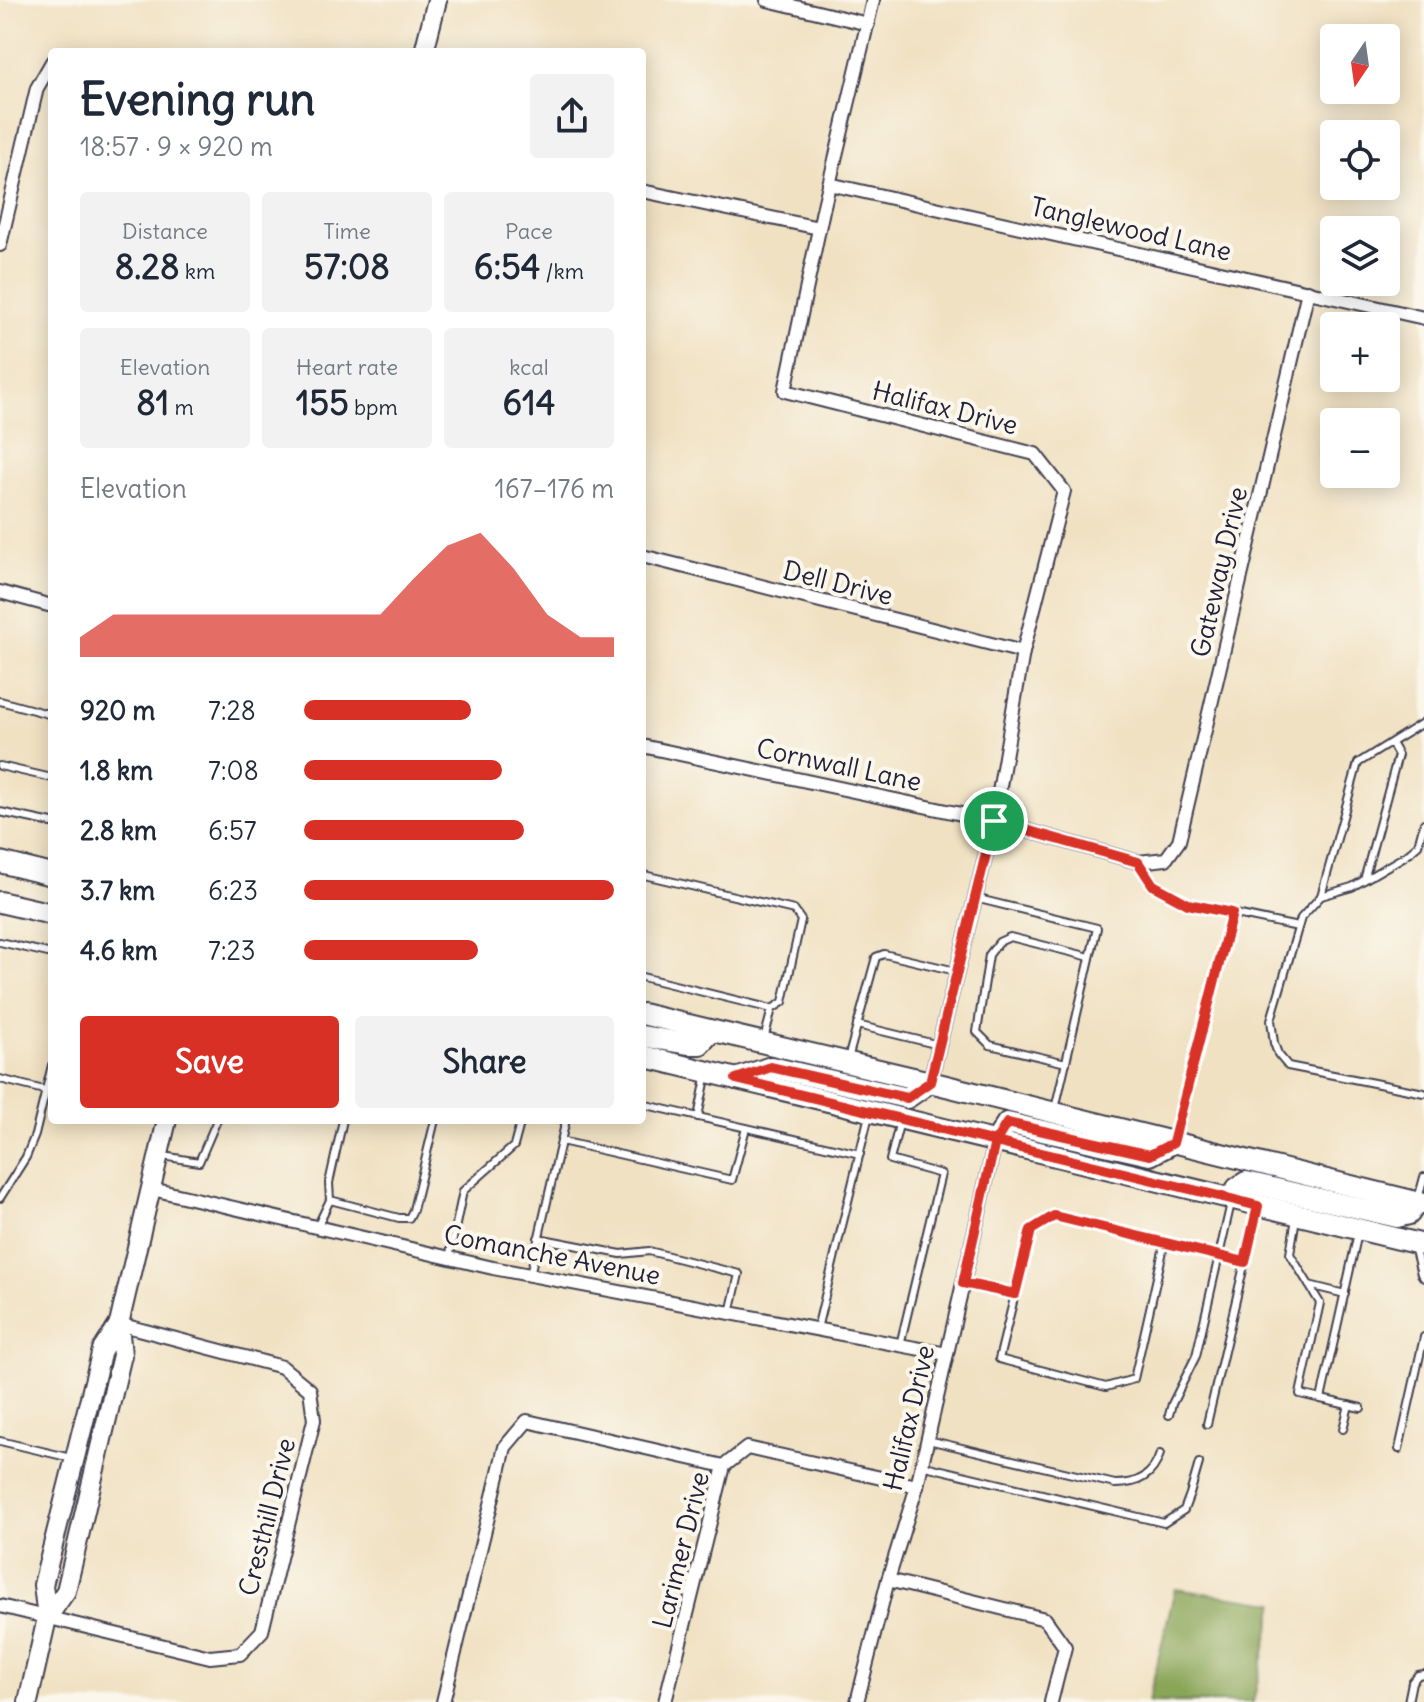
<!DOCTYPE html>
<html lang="en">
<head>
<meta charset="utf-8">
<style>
	body { margin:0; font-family:Delius,sans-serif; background:#f2f2f3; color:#1f2937; height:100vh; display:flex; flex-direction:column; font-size:30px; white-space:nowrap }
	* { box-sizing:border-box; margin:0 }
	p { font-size:26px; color:#747a83 }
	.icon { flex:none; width:44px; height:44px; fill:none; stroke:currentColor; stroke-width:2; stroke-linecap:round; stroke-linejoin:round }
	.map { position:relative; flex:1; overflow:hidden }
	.drawer { position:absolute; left:48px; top:48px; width:598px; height:1076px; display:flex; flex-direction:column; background:#fff; border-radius:8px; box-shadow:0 4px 20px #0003 }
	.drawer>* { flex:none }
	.needle { width:52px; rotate:193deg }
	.fabs { position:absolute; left:1320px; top:24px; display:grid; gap:16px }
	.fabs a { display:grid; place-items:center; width:80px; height:80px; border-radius:8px; background:#fff; box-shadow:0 4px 20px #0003; font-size:40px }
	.pin { position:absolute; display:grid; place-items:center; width:68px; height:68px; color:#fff; margin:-34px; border:4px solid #fff; border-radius:50%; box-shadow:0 2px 8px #0007 }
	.round { display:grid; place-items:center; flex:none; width:84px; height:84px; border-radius:8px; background:#f2f2f3 }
	.summary { display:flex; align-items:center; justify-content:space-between; height:136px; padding:0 32px }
	h1 { font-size:44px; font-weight:800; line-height:60px }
	.metrics { display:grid; grid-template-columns:repeat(3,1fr); gap:12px; height:136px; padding:8px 32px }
	.metrics div { display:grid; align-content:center; border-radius:8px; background:#f2f2f3; text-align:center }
	.metrics b { font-size:34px; font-weight:800 }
	.metrics small { font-size:22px; font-weight:400 }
	.metrics p { font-size:22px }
	.chart { height:224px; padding:16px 32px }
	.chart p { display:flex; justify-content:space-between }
	.chart svg { width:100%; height:144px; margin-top:8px; fill:#d93025; opacity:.7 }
	.cta { display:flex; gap:16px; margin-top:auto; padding:16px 32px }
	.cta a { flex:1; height:92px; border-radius:8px; background:#d93025; color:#fff; font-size:32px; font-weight:800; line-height:92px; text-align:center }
	.cta a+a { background:#f2f2f3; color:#1f2937 }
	ul { padding:0 32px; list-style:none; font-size:26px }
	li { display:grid; grid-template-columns:128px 96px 1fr; align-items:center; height:60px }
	li i { height:20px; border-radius:10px; background:#d93025 }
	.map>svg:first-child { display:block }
	.forest { fill:#89a557; stroke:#566449; stroke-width:2 }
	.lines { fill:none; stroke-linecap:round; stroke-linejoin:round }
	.lane-casing { stroke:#413f4f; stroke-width:10 }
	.street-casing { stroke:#413f4f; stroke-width:16 }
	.secondary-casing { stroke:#413f4f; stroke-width:22 }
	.primary-casing { stroke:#413f4f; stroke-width:24 }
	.lane { stroke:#fff; stroke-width:6 }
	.street { stroke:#fff; stroke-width:12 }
	.secondary { stroke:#fff; stroke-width:18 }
	.primary { stroke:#fff; stroke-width:20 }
	.route-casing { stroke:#fff; stroke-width:16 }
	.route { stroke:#d93025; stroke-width:10 }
	.labels { text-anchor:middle; stroke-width:8; stroke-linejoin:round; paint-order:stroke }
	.street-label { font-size:26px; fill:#22223b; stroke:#fbf7ec }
</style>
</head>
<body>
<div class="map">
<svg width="1424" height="1702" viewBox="0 0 1424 1702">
	<rect width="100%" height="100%" fill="#fbf7ec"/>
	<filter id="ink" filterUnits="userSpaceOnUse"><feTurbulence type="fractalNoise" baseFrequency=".0125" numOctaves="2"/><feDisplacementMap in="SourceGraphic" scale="16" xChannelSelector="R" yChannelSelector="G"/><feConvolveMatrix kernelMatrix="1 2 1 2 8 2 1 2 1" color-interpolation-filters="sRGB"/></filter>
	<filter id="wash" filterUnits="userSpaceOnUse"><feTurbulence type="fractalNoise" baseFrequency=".006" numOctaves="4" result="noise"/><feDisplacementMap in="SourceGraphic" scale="32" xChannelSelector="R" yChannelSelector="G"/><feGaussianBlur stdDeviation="1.8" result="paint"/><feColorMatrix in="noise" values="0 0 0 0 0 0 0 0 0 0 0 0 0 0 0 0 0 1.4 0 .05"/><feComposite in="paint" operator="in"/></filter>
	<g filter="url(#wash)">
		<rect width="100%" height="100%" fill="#f0e1c2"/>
		<polygon class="forest" points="1175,1589 1275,1603 1253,1702 1148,1702"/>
	</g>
	<g filter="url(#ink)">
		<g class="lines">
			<defs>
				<g id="lane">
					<polyline points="0,701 52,715"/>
					<polyline points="1424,722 1358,763 1321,896 1301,918 1271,1020 1274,1043 1278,1054 1288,1066 1424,1093"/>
					<polyline points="0,766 52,778"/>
					<polyline points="0,812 52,823"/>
					<polyline points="1138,862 1153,885 1188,904 1298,927"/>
					<polyline points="642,876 644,875 794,910 801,920 783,1002 772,1009"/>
					<polyline points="1364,880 1398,755 1391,743"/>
					<polyline points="1321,896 1352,887 1405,856 1418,845 1424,823"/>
					<polyline points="975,898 1097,928 1055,1109"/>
					<polyline points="0,942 52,954"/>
					<polyline points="642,977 772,1009 764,1039"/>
					<polyline points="857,1025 939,1045"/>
					<polyline points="848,1059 876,957 884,954 956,971"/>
					<polyline points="1066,1063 990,1045 977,1032 989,955 999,942 1010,937 1090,957"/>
					<polyline points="0,1079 52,1092"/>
					<polyline points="642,1104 860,1154"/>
					<polyline points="698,1117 707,1073"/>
					<polyline points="343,1120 329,1183 330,1200 399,1218 409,1218 413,1210 435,1120"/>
					<polyline points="900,1121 890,1160 941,1174 900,1345"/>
					<polyline points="1174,1139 1232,913"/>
					<polyline points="561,1141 732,1180 746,1128"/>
					<polyline points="163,1156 199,1162 217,1120"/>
					<polyline points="0,1198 26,1157 35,1135 52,1065"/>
					<polyline points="1418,1199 1424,1177"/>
					<polyline points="1296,1218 1290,1254 1320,1303 1300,1394 1321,1399"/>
					<polyline points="317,1227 330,1200"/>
					<polyline points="1358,1233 1321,1399 1361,1408"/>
					<polyline points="538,1238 621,1254 649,1251 739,1274 730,1313"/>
					<polyline points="1165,1242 1245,1262"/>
					<polyline points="1414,1246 1421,1274 1424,1278"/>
					<polyline points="449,1258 463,1191 514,1146 521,1120"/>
					<polyline points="530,1275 566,1120"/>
					<polyline points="963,1283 1015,1294 999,1359 1106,1387 1134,1379 1165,1242 1054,1216 1031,1230 1015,1294"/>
					<polyline points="1309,1285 1345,1294"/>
					<polyline points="817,1329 869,1115"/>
					<polyline points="1169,1415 1172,1404 1196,1356 1231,1203"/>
					<polyline points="1207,1424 1257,1210"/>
					<polyline points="1343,1429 1349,1405"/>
					<path d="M928,1440l187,44c23,0 38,-8 45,-30"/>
					<polyline points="0,1441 71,1458"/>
					<polyline points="1399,1449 1424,1337"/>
					<polyline points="921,1465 1164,1523 1184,1510 1190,1494 1199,1463"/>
					<polyline points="1408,1702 1412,1682 1418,1675 1424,1674"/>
				</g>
				<g id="street">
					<polyline points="767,0 868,24"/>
					<polyline points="873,0 823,210 785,391 1035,454 1064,491 1023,652 994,821 930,1082"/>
					<polyline points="829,184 1424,318"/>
					<polyline points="642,191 819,228"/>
					<polyline points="0,245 37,88 52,62"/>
					<polyline points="642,556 1023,652"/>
					<polyline points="0,592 52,606"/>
					<polyline points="642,746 994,821 1138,862 1166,859 1179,841 1308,291"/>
					<polyline points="152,1189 493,1268 947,1354"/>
					<polyline points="888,1580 1045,1619 1065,1647 1051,1702"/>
					<polyline points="0,1606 210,1657 240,1654 262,1631 314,1420 310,1390 282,1367 119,1324"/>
					<polyline points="443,1702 505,1447 527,1421 724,1466"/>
					<polyline points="665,1702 724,1466 747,1448 917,1486"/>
					<polyline points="857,1702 888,1580 917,1486 995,1142"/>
				</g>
				<g id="secondary">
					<polyline points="424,52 437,0"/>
					<polyline points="47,1618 66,1591 122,1355 119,1324 167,1120"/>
					<polyline points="28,1702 47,1618 43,1585 102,1350 119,1324"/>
				</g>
				<g id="primary">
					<polyline points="0,862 52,875"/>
					<polyline points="0,902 52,914"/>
					<polyline points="642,1014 930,1082 1424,1204"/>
					<polyline points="642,1036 688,1044 700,1044 712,1031"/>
					<polyline points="642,1056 1424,1245"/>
					<polyline points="736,1079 771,1067 907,1098 930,1082"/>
					<polyline points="995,1142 1007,1123 1150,1155 1173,1143"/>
					<polyline points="1231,1199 1237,1188 1246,1182 1397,1217 1409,1214 1417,1202"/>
				</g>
			</defs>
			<use href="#lane" class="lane-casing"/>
			<use href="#street" class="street-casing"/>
			<use href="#secondary" class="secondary-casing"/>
			<use href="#primary" class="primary-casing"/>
			<use href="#lane" class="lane"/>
			<use href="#street" class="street"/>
			<use href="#secondary" class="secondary"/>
			<use href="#primary" class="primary"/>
		</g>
	</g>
	<g class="lines" filter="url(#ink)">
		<defs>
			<path id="route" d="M994,821l144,41 15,23 35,19 44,9 -59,230 -23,12 -143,-32 -12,19 -32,141 52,11 16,-64 23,-14 191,46 13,-56 -27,-7c-165,-40 -330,-80 -495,-120l35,-12 136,31 23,-16 64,-261"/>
		</defs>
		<use href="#route" class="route-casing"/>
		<use href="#route" class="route"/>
	</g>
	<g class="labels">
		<g class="street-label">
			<text transform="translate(1131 229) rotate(13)" y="9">Tanglewood Lane</text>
			<text transform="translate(945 408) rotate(14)" y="9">Halifax Drive</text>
			<text transform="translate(1219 572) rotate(-77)" y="9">Gateway Drive</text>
			<text transform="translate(838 583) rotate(14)" y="9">Dell Drive</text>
			<text transform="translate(839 765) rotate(12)" y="9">Cornwall Lane</text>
			<text transform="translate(552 1255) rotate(11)" y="9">Comanche Avenue</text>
			<text transform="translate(909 1418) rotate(-77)" y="9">Halifax Drive</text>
			<text transform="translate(267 1517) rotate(-76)" y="9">Cresthill Drive</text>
			<text transform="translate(681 1550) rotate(-76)" y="9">Larimer Drive</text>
		</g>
	</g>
</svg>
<div class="fabs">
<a><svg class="needle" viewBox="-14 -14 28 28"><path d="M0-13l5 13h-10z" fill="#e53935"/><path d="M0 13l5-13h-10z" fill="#747a83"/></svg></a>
<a><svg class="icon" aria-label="locate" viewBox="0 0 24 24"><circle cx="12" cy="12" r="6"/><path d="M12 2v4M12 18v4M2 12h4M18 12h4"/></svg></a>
<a><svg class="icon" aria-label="layers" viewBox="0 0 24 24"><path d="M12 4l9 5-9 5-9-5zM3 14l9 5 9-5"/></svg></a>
<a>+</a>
<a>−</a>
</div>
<div class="pin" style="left:994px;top:821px;background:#1e9e55"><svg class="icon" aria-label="arrive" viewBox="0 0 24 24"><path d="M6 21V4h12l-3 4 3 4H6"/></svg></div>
<section class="drawer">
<div class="summary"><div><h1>Evening run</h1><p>18:57 · 9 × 920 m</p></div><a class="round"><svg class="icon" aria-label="share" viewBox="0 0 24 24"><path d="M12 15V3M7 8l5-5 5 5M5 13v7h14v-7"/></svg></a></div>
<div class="metrics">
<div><p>Distance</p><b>8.28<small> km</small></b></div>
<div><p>Time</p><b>57:08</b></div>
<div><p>Pace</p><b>6:54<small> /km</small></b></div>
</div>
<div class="metrics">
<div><p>Elevation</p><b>81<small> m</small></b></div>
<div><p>Heart rate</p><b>155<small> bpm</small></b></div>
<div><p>kcal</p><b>614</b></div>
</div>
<div class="chart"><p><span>Elevation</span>167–176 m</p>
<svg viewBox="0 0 160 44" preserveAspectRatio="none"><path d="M0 44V38L10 31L20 31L30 31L40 31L50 31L60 31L70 31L80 31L90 31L100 20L110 10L120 6L130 17L140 31L150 38L160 38V44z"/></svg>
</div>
<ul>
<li><b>920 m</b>7:28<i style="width:54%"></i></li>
<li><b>1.8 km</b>7:08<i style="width:64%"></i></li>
<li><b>2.8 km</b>6:57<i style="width:71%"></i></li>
<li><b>3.7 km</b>6:23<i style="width:100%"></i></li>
<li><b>4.6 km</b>7:23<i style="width:56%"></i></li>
</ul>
<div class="cta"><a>Save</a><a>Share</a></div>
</section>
</div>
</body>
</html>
